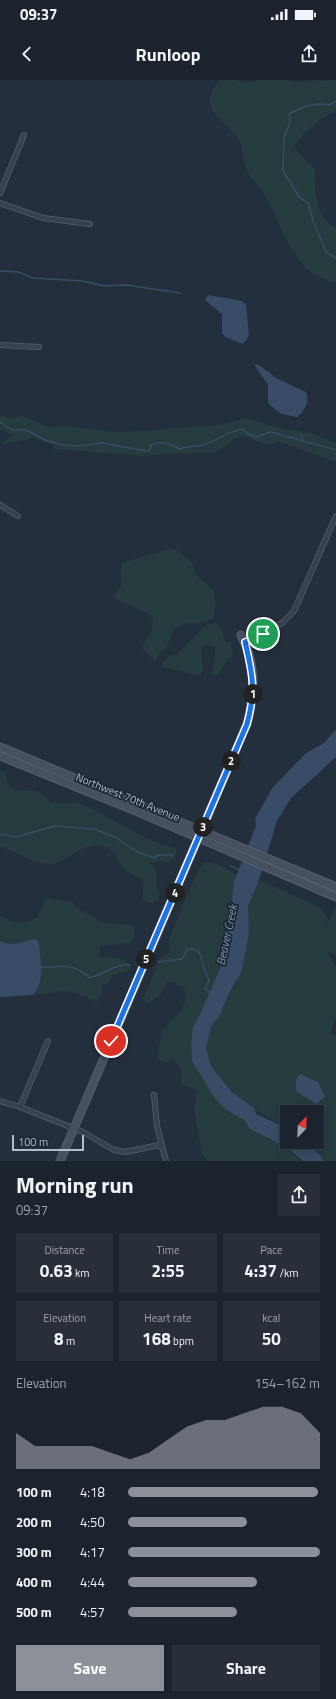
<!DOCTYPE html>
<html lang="en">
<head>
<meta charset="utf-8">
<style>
	body { margin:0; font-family:"Titillium Web",sans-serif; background:#282f3a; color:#f1f3f6; height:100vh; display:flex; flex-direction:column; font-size:15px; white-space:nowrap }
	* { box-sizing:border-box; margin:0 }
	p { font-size:13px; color:#a0a4aa }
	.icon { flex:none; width:22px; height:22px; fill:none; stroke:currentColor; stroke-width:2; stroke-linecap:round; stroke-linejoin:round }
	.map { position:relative; height:1081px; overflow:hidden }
	.details { display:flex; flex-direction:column; background:#1b232e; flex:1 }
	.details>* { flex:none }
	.needle { width:26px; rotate:23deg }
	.tools { position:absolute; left:280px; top:1025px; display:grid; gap:8px }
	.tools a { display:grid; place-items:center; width:44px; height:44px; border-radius:0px; background:#1b232e; box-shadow:0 2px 10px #0003,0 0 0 1px #39404a; font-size:20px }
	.scale { position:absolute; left:12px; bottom:10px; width:72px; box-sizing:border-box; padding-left:4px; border:2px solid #b4bcc9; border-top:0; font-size:11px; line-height:14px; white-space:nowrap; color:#b4bcc9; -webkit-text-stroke:3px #1d2633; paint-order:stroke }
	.pin { position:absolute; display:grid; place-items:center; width:34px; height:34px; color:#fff; margin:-17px; border:2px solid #fff; border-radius:50%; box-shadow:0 1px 4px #0007 }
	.km { position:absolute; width:20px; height:20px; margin:-10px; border-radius:50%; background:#222; color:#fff; font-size:11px; line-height:20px; text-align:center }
	.round { display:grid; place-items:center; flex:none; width:42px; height:42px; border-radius:0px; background:#282f3a }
	.headline { display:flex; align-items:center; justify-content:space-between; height:68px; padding:0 16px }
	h1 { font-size:22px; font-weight:700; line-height:30px }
	.figures { display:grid; grid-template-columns:repeat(3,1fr); gap:6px; height:68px; padding:4px 16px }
	.figures div { display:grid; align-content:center; border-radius:0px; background:#282f3a; text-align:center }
	.figures b { font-size:17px; font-weight:700 }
	.figures small { font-size:11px; font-weight:400 }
	.figures p { font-size:11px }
	.chart { height:112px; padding:8px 16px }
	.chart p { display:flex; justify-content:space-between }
	.chart svg { width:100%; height:72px; margin-top:4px; fill:#8c9099; opacity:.7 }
	.button { display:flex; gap:8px; margin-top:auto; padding:8px 16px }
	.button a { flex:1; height:46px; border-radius:0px; background:#8c9099; color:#fff; font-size:16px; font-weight:700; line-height:46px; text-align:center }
	.button a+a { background:#282f3a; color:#f1f3f6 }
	ul { padding:0 16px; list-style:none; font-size:13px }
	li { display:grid; grid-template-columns:64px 48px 1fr; align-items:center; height:30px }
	li i { height:10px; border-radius:5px; background:#8c9099 }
	.status { display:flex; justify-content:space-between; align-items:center; height:28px; padding:0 20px; background:#1b232e; direction:ltr }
	.status svg { height:11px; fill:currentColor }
	header { display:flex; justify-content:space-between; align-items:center; height:52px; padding:0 16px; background:#1b232e; font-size:18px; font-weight:700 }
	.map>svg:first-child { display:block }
	.green { fill:#263c3f }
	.water { fill:#394c67 }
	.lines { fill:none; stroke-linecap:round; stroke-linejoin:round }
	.stream { stroke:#394c67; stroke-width:1.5 }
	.street-casing { stroke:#565f6c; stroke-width:6 }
	.secondary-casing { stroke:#565f6c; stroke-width:9 }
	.street { stroke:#38414e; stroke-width:4.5 }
	.secondary { stroke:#465061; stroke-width:7 }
	.route-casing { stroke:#fff; stroke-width:8 }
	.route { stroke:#1a73e8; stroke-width:5 }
	.labels { text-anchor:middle; stroke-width:3.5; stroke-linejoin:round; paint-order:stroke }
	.street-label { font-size:11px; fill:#b4bcc9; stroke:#1d2633 }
	.water-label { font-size:12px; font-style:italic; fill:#7c92b1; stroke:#1d2633 }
</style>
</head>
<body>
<div class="status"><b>09:37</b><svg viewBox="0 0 49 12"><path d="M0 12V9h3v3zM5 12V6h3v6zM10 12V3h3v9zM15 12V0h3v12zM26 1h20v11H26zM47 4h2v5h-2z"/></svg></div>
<header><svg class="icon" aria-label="back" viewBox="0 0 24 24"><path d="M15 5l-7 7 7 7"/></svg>Runloop<svg class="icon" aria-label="share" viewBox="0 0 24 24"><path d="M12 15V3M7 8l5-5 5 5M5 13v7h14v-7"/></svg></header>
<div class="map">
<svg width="336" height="1081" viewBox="0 0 336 1081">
	<rect width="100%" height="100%" fill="#242f3e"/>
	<g class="green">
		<path d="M220,0h17l7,3 13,-3h32c6,3 38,0 47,0v31c-17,7 -33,21 -42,36l21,23c0,22 -1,45 21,58v55c-8,-3 -18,-6 -25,-11 -19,-12 -33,-54 -44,-73 -5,-10 -14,-18 -19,-27 -6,-10 -5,-23 -9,-32 -8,-14 -28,-23 -29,-38 -1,-9 5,-16 10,-22z"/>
		<polygon points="0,336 11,338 23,336 48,347 64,346 111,352 145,351 225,344 245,338 278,348 311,353 334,362 336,363 336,382 280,362 269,365 245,357 236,358 214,373 185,373 144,376 54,369 54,365 32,357 30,359 1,364 12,355 0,349"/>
		<polygon points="171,468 180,472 192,483 195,494 212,509 216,521 213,539 192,545 185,543 174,549 167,566 158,575 156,582 142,568 152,550 153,539 147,533 116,519 114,516 123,502 120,496 122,483"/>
		<polygon points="217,543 222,549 225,562 231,562 233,578 228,578 218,595 212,595 215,576 215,567 207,565 201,568 203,589 201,596 162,587 163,582 169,576 177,574 206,545"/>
		<path d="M0,690l5,2c5,26 16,15 34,20 5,2 9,7 12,11h24l13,3 57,32 31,11v7l-8,7 -7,-3 -5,3 -6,-1 7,11v16l3,4 -2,7 -7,3 -9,-3 2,-19c-7,-4 -15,-8 -21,-13 -6,-7 -7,-18 -17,-21 -26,-8 -42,21 -60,17 -15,-2 -32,-12 -46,-18z"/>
		<path d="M205,782l12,2 21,11 -4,7 -8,72 -25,58 -8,15 33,83 18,10 6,9 38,19 15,13h-95l-6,-8 -8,-43 2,-11 -1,-9 -14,-6c2,-12 -1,-17 -9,-26l-4,5 -11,-4 5,-28 19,-20 5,-11 -2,-13 -17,-6 -6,13 -15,11 -3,-6 17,-40 9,-6 1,-3 -2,-9 30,-71z"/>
		<polygon points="259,800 321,828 328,839 325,849 335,827 336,827 336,875 327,871 336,888 336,938 330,953 336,955 336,1081 324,1081 320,1075 305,1062 317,1062 317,1032 287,1032 287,1048 257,1031 232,1012 211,986 206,968 211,946 219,937 228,915 236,904 249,853 248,826"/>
		<path d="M46,818l27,4 4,6 27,15 28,2c4,7 2,12 -2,18l-29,3 -2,11c13,2 24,-3 32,11l-5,4 -13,3 -5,9 -7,1 1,6 -5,11 -21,-9 -13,-2 -30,4c13,-13 7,-36 6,-52 -13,-4 -25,5 -39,-2v-25c13,7 23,8 37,2z"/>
	</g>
	<g class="water">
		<polygon points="208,215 242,221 246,225 249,255 243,264 225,257 222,253 222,234 205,220"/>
		<path d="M254,284l5,1 19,14 28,13c4,9 -1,19 -9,25l-16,-3 -10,-8 -3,-4v-17z"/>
		<polygon points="336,649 336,677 291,718 277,741 259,800 248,826 249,853 241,893 228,915 219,937 211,946 206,968 211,986 232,1012 255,1029 256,1034 287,1048 287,1062 305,1062 320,1075 324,1081 303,1081 288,1068 250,1049 244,1040 226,1030 214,1017 192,981 191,964 193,947 201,932 226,874 234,802 256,746 255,739 273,707 305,674 324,663"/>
		<path d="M35,859l4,4c1,16 7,39 -6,52l-33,2v-56c13,6 23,1 35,-2z"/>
		<polygon points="300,994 318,1002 325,1017 316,1024 296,1011 296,1000"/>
	</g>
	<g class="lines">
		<g class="stream">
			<path d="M336,21l-6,4c-15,-3 -28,2 -41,9l1,8 -6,16 -1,33 17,27 8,5 5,18 13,31 10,6"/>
			<polyline points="0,191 18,192 33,198 82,201 105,206 126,205 180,213"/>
			<path d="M0,342l12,8h14l19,10 18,5 15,1 24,-3 45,8 3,-1 1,-5c11,-5 19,-1 29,4 7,-3 15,-2 22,-4 14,-3 25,-14 41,-16l5,5 8,3 15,-5 65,18"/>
			<polyline points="300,354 304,361"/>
			<polyline points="0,754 16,757 55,746 94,749 115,757 137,772 155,778 158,775 173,775"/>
			<polyline points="231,786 238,789 240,793"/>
			<path d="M158,882l24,-3 5,-9c13,-5 15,9 17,18 1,4 4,8 5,13l-4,7 4,4"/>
			<path d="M40,888c22,-2 32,-6 50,10 14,-4 25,-14 40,-13"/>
		</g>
		<defs>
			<g id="street">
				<polyline points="0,113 24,55"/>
				<polyline points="0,123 43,138 90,144"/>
				<polyline points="0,265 39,267"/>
				<polyline points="0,425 18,436"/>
				<polyline points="245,562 282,543 294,531 336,436"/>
				<polyline points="154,1015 157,1046 166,1081"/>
				<polyline points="0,1021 20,1027 83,1052 114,1070 126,1072 159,1065 161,1067"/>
				<polyline points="20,1027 48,961"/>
			</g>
			<g id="secondary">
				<polyline points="0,667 336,807"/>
				<polyline points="0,676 136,731 336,817"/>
				<path d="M60,1081l187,-437c8,-30 9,-62 -6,-89"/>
			</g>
		</defs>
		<use href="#street" class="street-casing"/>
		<use href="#secondary" class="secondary-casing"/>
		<use href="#street" class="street"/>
		<use href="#secondary" class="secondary"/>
	</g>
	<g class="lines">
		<defs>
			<path id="route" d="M111,961l136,-317c9,-33 6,-49 -2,-82l18,-8"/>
		</defs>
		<use href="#route" class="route-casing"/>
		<use href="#route" class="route"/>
	</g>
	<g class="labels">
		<g class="street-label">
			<text transform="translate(128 717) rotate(22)" y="4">Northwest 70th Avenue</text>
		</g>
		<g class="water-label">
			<text transform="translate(227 855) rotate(-78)" y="4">Beaver Creek</text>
		</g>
	</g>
</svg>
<div class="tools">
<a><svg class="needle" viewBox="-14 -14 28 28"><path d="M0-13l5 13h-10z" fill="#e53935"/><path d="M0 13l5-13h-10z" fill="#a0a4aa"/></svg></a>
</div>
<div class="scale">100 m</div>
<div class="pin" style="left:263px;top:554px;background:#1e9e55"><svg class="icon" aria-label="arrive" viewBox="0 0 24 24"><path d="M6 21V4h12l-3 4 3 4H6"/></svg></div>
<div class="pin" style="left:111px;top:961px;background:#d93025"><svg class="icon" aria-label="check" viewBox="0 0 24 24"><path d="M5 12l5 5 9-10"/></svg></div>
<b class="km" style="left:253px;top:614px">1</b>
<b class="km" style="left:231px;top:681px">2</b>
<b class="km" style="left:203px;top:747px">3</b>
<b class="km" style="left:175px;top:813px">4</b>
<b class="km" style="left:146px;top:879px">5</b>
</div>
<section class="details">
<div class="headline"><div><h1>Morning run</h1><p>09:37</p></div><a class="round"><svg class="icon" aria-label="share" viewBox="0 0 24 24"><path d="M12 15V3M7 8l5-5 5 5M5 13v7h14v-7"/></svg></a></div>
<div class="figures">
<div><p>Distance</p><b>0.63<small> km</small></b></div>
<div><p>Time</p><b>2:55</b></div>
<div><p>Pace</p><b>4:37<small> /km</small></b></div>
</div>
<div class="figures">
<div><p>Elevation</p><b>8<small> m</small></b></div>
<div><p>Heart rate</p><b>168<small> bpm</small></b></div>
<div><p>kcal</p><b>50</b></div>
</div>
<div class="chart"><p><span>Elevation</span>154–162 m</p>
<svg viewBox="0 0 160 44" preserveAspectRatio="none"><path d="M0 44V22L10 30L20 30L30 30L40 30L50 34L60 38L70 34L80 26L90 18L100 14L110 14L120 10L130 6L140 6L150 10L160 22V44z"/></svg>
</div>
<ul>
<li><b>100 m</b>4:18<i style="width:99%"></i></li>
<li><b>200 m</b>4:50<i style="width:62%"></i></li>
<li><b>300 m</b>4:17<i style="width:100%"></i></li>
<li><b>400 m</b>4:44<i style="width:67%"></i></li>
<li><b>500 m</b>4:57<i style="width:57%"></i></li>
</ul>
<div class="button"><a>Save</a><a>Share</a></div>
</section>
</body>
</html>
